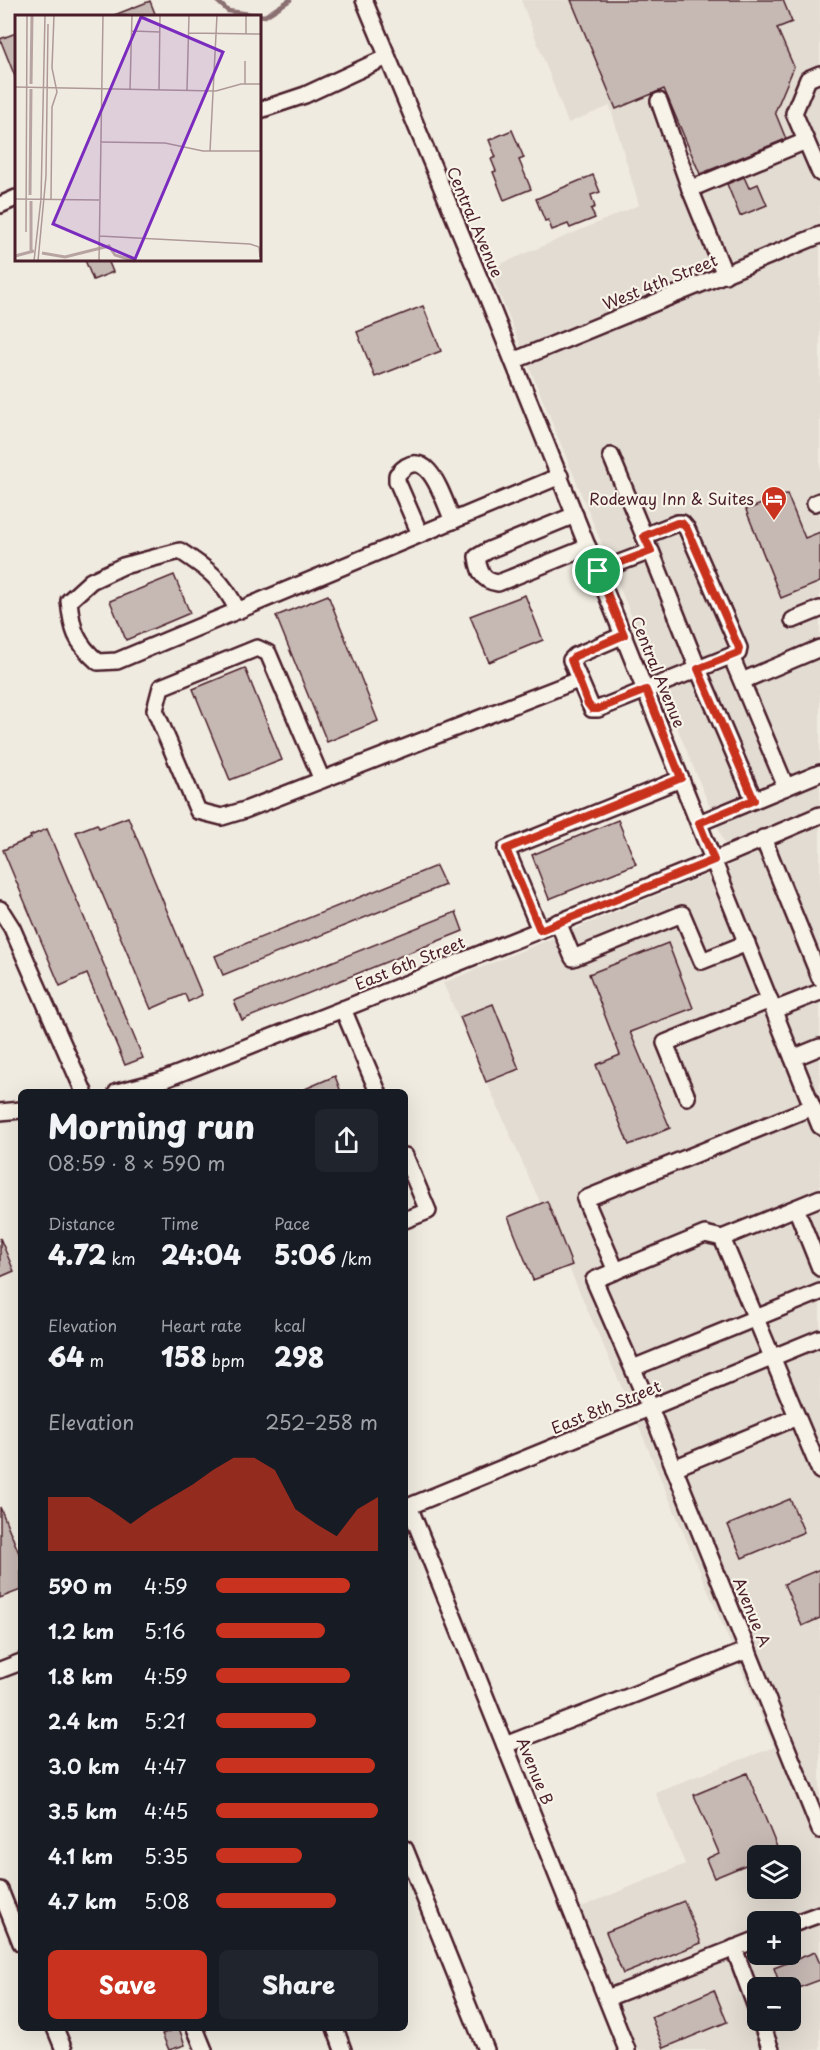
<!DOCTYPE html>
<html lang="en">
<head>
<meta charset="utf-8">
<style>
	body { margin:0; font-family:"Playpen Sans",sans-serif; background:#20242c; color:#f1f3f6; height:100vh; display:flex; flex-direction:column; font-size:22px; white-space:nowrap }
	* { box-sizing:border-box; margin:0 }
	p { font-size:20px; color:#9ea1a6 }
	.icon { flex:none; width:33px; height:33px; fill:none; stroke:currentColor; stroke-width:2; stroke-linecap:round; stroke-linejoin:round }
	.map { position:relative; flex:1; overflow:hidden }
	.drawer { position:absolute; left:18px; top:1089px; width:390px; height:942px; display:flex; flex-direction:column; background:#171b24; border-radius:9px; box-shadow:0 6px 24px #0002 }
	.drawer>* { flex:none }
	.tools { position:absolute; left:747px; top:1845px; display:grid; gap:12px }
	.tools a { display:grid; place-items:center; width:54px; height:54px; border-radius:9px; background:#171b24; box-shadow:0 6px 24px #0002; font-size:30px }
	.pin { position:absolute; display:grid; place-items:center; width:51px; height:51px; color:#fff; margin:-26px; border:3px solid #fff; border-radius:50%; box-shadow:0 2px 6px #0007 }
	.round { display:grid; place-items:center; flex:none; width:63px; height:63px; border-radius:9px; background:#20242c }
	.overview { display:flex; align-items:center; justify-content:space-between; height:102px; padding:0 30px }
	h1 { font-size:33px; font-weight:800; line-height:45px }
	.stats { display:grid; grid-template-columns:repeat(3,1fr); gap:9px; height:102px; padding:6px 30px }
	.stats div { display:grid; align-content:center }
	.stats b { font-size:26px; font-weight:800 }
	.stats small { font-size:16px; font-weight:400 }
	.stats p { font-size:16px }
	.chart { height:168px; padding:12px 30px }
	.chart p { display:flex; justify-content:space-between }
	.chart svg { width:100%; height:108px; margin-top:6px; fill:#c8321e; opacity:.7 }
	.button { display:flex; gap:12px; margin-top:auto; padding:12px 30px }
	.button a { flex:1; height:69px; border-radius:9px; background:#c8321e; color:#fff; font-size:24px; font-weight:800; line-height:69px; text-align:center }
	.button a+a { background:#20242c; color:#f1f3f6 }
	ul { padding:0 30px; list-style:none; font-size:20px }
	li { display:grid; grid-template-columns:96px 72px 1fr; align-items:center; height:45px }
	li i { height:15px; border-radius:8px; background:#c8321e }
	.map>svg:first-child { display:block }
	.built { fill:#e3dcd2; fill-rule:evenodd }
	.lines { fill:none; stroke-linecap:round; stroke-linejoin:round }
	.stream { stroke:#8b6f72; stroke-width:4.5 }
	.building { fill:#c6b8b3; stroke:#4a1f2b; stroke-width:1.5 }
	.minor-casing { stroke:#4a1f2b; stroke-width:20 }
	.minor { stroke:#f7f3e8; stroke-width:15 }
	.route-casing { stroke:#fff; stroke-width:12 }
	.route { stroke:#c8321e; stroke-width:8 }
	.labels { text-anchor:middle; stroke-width:4.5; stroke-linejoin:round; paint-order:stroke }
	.street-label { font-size:16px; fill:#4a1f2b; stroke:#f7f3e8 }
	.poi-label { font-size:16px; fill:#4a1f2b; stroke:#f7f3e8; text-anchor:end }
	.inset-river { fill:none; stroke:#b7a4a2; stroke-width:3 }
	.inset-road { fill:none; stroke:#ae9998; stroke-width:1.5 }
	.view { fill:#7b2cbf; fill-opacity:0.15; stroke:#7b2cbf; stroke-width:3 }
	.inset-edge { fill:none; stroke:#4a1f2b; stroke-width:3 }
</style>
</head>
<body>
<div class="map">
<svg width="820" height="2050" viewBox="0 0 820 2050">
	<rect width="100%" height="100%" fill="#f0ebe0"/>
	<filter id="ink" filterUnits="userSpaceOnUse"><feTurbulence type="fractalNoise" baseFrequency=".0167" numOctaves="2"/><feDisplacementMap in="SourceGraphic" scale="12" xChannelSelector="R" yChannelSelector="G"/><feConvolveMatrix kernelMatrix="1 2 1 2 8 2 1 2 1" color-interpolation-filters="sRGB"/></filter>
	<g filter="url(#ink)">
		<path class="built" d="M521,0h299v2050h-184l-57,-142 106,-44 -30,-72 119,-45 -144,-341 -187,-423 290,-119 -244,-595 150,-64 -29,-99 -42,17zM758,1856h32v32h-32zM758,1922h32v32h-32zM758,1988h32v32h-32z"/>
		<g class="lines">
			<polyline class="stream" points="216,0 228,11 265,16 290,0"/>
		</g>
		<g class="building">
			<polygon points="571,0 783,0 792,22 777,28 794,67 775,112 786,139 700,174 664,89 616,109"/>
			<polygon points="150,1 156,16 112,16"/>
			<polygon points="16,33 16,79 0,39"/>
			<polygon points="512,130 524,158 519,160 531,189 504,200 493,172 496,171 491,159 496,157 489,140"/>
			<polygon points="593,175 600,192 591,195 595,207 591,209 595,218 570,228 568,224 552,230 548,220 545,221 536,199"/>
			<polygon points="744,177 749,188 758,184 767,205 740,216 727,184"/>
			<polygon points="85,260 108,260 113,272 93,280"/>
			<polygon points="423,306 441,351 375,377 357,332"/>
			<polygon points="787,494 805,538 820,532 820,582 781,598 746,510"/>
			<polygon points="174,575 190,613 126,640 110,601"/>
			<polygon points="328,595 378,721 327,742 276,616"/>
			<polygon points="525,595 543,640 489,662 470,616"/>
			<polygon points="245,668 282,760 230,780 193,689"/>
			<polygon points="128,817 202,995 188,1002 185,994 151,1009 76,832 97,824 99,828"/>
			<polygon points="618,820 636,864 549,899 532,855"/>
			<polygon points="47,829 143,1058 125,1065 87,974 60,986 3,850 31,838 30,836"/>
			<polygon points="436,866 445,885 223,975 215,956"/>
			<polygon points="456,912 463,931 242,1020 234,1001"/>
			<polygon points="668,943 693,1008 630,1032 670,1128 629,1145 596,1065 620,1055 589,974"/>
			<polygon points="493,1004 519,1069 486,1082 460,1017"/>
			<polygon points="335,1076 341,1092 298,1092"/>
			<polygon points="547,1201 572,1265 533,1280 508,1217"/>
			<polygon points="0,1238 14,1271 0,1277"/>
			<polygon points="790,1499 804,1532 742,1558 728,1525"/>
			<polygon points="0,1507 21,1558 21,1590 0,1598"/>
			<polygon points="820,1569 820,1618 802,1626 784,1584"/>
			<polygon points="747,1773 779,1852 769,1856 758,1856 758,1860 714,1878 706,1859 719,1853 694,1795"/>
			<polygon points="684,1901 701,1943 623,1974 606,1932"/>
			<polygon points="815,1952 820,1964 820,1980 790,1991 790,1988 781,1988 774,1968"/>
			<polygon points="714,1990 727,2022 664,2048 651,2017"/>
			<polygon points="179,2028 185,2045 169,2050 162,2034"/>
		</g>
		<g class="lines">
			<defs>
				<g id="minor">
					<polyline points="364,0 488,299 820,1126"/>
					<polyline points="820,74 808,79 794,113 820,173"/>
					<polyline points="659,101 690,189 725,275"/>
					<polyline points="260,110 305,95 387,57"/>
					<polyline points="690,189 806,141"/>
					<polyline points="0,205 16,198"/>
					<polyline points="513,361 820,235"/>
					<polyline points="611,456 647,543"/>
					<polyline points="815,503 820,501"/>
					<path d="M575,515l-86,35 -12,7c2,14 5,24 21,26l90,-36"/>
					<path d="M420,534l-23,-53v-6c30,-36 46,24 56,46"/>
					<polyline points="644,536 677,523 682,523 687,529 739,648 738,653 698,669 754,800"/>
					<polyline points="598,571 651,551 698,669 598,709 592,709 571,660 575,656 624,635"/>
					<path d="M238,611c-16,-32 -29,-41 -58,-60l-57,15 -32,15 -22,20c3,28 6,41 29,61l19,-1 443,-185"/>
					<polyline points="793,620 820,609"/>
					<polyline points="731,656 786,787"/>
					<polyline points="742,681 820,648"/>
					<polyline points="322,780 268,653 257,648 161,687 155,710 198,811 222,817 245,810 578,680"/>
					<polyline points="699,823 820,773"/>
					<polyline points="763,838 820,978"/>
					<polyline points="0,909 12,928 84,1092"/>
					<polyline points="558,922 573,958 682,914 702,961 747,943"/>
					<polyline points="540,930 506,849 681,779"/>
					<polyline points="343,1009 378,1092"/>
					<polyline points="774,1010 820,992"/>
					<polyline points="793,1058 820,1047"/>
					<polyline points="117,1092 160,1081 343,1009 714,860 820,815"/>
					<polyline points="687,1097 665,1043 770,1000"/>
					<polyline points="0,1112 21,1110"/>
					<polyline points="405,1156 428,1211 405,1220"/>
					<polyline points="820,1198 722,1238 705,1234 594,1280 650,1408 820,1830"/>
					<polyline points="796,1208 820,1268"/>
					<polyline points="722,1238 820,1471"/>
					<polyline points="616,1271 585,1199 812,1107"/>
					<polyline points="633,1368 820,1292"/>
					<polyline points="674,1468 797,1417"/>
					<polyline points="409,1506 627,2050"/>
					<polyline points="405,1508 820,1338"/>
					<polyline points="0,1670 21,1662"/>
					<polyline points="505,1745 748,1650"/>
					<polyline points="405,1849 486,2050"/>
					<polyline points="0,1890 21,1943"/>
					<polyline points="790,1925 820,1914"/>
					<polyline points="734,1948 758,2013"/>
					<polyline points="607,1998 758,1939"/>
					<polyline points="760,2020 771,2050"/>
					<polyline points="55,2028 64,2050"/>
					<polyline points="195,2028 204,2050"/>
					<polyline points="335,2028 343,2050"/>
				</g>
			</defs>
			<use href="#minor" class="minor-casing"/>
			<use href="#minor" class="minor"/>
		</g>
	</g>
	<g class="lines" filter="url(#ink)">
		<defs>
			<polygon id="route" points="677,523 682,523 687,529 739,648 738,653 698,669 754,800 699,823 714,860 540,930 506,849 681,778 646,690 598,709 592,709 588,704 571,660 575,656 624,635 598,571 651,551 644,536"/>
		</defs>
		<use href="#route" class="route-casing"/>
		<use href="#route" class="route"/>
	</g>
	<defs>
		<symbol id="hotel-pin" viewBox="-11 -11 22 30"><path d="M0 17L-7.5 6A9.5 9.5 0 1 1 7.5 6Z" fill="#c8321e" stroke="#f7f3e8"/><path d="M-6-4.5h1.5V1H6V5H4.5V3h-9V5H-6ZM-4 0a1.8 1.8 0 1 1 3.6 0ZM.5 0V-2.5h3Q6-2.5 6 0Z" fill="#fff"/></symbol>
	</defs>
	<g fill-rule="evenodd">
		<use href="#hotel-pin" x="759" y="484" width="30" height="40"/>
	</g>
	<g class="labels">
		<g class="street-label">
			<text transform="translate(475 222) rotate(67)" y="6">Central Avenue</text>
			<text transform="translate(660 282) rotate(-22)" y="6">West 4th Street</text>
			<text transform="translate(658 672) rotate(68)" y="6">Central Avenue</text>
			<text transform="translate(410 963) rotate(-22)" y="6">East 6th Street</text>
			<text transform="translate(606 1407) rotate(-22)" y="6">East 8th Street</text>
			<text transform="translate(752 1612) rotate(68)" y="6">Avenue A</text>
			<text transform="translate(535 1771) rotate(68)" y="6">Avenue B</text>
		</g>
		<g class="poi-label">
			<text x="754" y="505">Rodeway Inn &amp; Suites</text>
		</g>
	</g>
	<g transform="translate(15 15)">
		<rect width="246" height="246" fill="#f0ebe0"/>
		<path class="inset-river" d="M16,69l1,-69M15,180l1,-106M16,236v-50M27,238l23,4 44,-11 6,9 20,6M0,241l19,-5"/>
		<path class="inset-road" d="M117,16l28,1M174,18l72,1M231,19v-19M230,46v23M0,72l201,4 25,-7h20M115,74l2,-74M144,75l1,-75M172,75l2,-75M85,127l65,1 38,8h58M195,136l7,-136M0,184l84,1M36,185l1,-93 5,-15 -5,-24 2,-53M11,217l1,-217M84,221l151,8 9,3 1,10M19,246l7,-62 4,-184M23,246l8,-85 2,-152M84,246l4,-246"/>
		<path class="view" d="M126,2l82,35 -88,207 -82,-35z"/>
		<rect width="246" height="246" class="inset-edge"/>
	</g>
</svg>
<div class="tools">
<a><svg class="icon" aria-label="layers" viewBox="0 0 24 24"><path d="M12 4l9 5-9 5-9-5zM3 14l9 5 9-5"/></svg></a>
<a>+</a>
<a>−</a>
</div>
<div class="pin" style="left:598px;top:571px;background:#1e9e55"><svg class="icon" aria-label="arrive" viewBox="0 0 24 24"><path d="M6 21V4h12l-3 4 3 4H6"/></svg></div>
<section class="drawer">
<div class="overview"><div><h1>Morning run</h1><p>08:59 · 8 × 590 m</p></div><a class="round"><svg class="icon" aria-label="share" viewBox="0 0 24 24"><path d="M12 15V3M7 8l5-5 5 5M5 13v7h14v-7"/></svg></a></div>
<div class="stats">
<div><p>Distance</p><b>4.72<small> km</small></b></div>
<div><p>Time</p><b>24:04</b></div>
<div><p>Pace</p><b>5:06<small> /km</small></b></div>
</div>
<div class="stats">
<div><p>Elevation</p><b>64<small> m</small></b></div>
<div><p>Heart rate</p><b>158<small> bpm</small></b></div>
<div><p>kcal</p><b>298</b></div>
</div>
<div class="chart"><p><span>Elevation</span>252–258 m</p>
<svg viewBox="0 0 160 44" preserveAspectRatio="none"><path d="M0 44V22L10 22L20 22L30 27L40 33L50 27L60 22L70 17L80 11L90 6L100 6L110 11L120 27L130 33L140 38L150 27L160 22V44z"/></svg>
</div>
<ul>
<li><b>590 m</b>4:59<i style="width:83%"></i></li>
<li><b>1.2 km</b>5:16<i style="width:67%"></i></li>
<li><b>1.8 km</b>4:59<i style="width:83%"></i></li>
<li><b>2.4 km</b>5:21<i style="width:62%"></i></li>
<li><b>3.0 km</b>4:47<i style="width:98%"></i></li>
<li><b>3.5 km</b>4:45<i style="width:100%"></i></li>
<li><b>4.1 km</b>5:35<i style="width:53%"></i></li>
<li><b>4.7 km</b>5:08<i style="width:74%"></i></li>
</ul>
<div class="button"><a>Save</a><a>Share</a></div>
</section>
</div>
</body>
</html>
